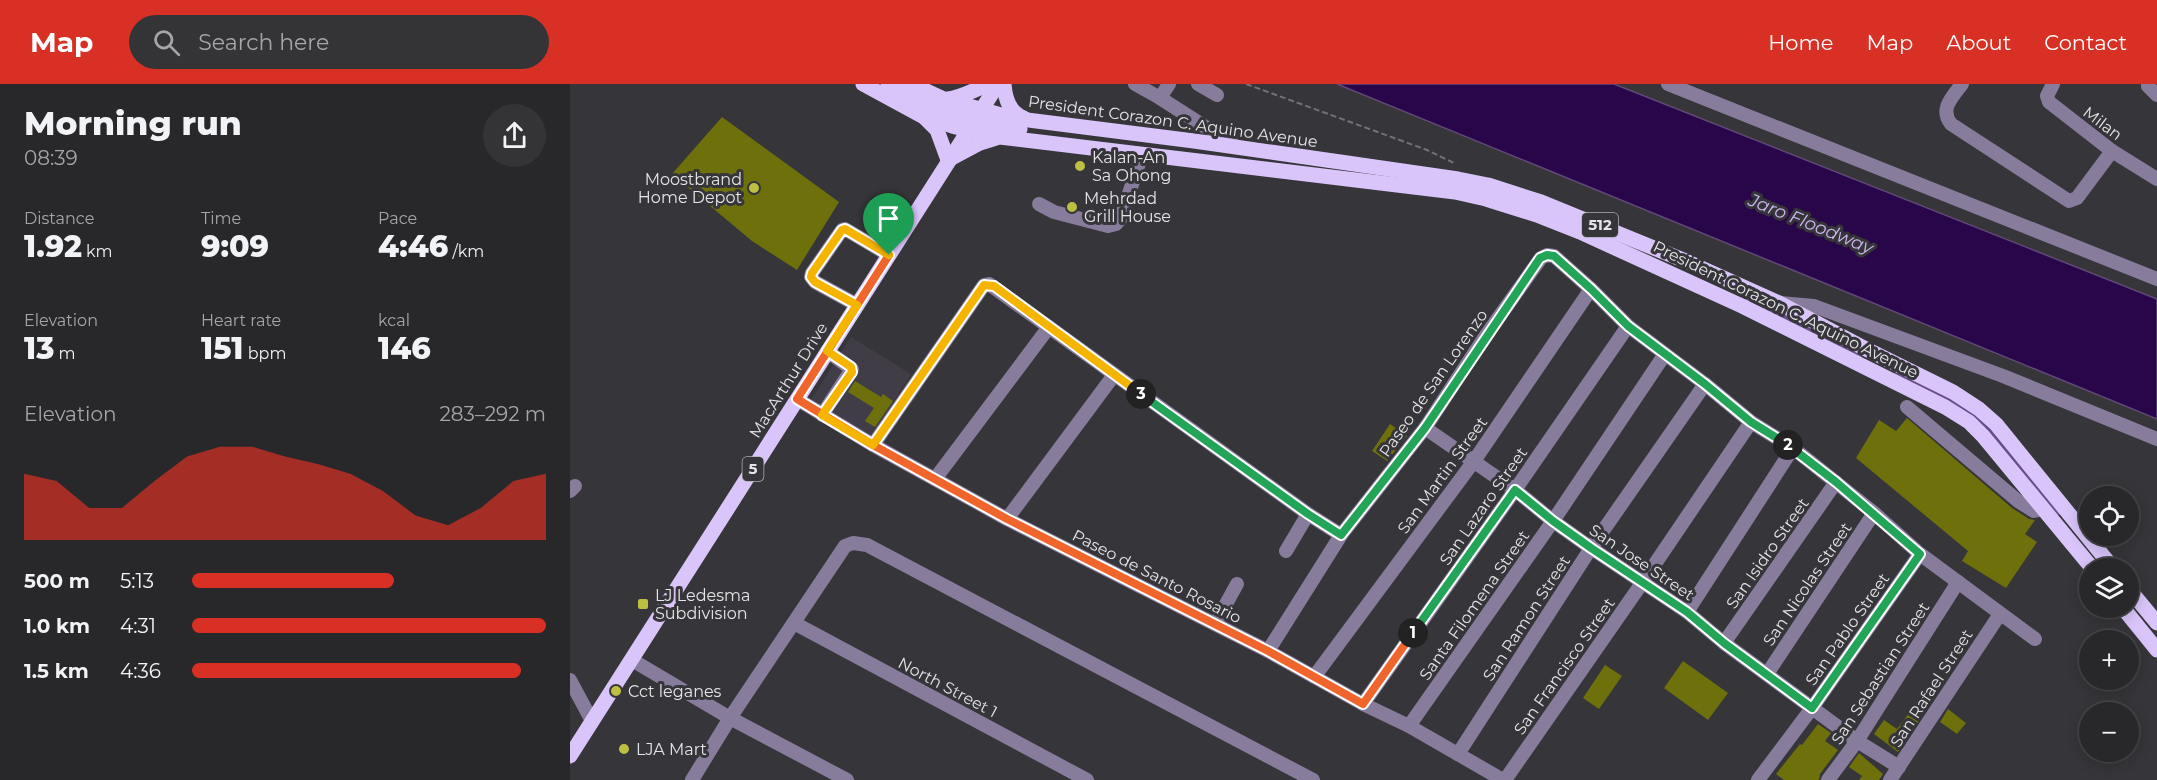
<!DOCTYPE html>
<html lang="en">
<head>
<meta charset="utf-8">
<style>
	body { margin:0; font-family:Montserrat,sans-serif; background:#343437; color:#f1f3f6; height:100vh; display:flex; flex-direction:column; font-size:22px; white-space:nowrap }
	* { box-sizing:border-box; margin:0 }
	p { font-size:20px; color:#a5a6a9 }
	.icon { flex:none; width:33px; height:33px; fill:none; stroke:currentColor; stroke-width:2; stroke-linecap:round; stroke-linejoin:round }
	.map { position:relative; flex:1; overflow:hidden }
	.details { display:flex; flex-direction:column; background:#28282b; width:570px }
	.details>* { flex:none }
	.buttons { position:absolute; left:1509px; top:402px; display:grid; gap:12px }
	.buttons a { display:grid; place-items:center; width:60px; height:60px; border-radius:50%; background:#28282b; box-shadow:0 3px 15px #0003,0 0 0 2px #444447; font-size:30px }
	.pin { position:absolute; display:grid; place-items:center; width:51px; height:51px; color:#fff; margin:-62px -26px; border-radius:50% 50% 50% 0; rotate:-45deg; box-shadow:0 0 6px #0007 }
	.pin .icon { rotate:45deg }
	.km { position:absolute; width:30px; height:30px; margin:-15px; border-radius:50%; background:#222; color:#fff; font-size:16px; line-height:30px; text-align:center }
	.round { display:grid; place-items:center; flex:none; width:63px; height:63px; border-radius:32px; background:#343437 }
	.overview { display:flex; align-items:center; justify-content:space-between; height:102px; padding:0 24px }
	h1 { font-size:33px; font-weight:800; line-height:45px }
	.stats { display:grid; grid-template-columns:repeat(3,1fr); gap:9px; height:102px; padding:6px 24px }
	.stats div { display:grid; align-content:center }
	.stats b { font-size:30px; font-weight:800 }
	.stats small { font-size:16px; font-weight:400 }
	.stats p { font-size:16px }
	.chart { height:168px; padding:12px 24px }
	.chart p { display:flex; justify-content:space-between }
	.chart svg { width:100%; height:108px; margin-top:6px; fill:#d93025; opacity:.7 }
	ul { padding:0 24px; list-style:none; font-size:20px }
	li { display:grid; grid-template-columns:96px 72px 1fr; align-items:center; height:45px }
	li i { height:15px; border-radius:8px; background:#d93025 }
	header { display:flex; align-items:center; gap:36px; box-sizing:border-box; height:84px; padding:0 30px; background:#d93025; color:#fff }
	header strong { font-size:28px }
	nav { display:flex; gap:33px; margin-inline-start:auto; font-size:21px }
	.search { width:420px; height:54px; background:#343437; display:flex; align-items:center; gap:15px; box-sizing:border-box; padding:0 21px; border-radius:33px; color:#a5a6a9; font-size:22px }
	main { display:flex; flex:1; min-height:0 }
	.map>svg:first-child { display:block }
	.built { fill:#413d47 }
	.green { fill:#664f87 }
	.water { fill:#290649; stroke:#614978; stroke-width:1.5 }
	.building { fill:#6e700b }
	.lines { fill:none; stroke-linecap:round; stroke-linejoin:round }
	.path { stroke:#727175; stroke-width:2; stroke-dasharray:6 3; stroke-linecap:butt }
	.minor { stroke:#887c9d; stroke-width:14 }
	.major { stroke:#d9c5fa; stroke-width:15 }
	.split-1-casing { stroke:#fff; stroke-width:12 }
	.split-2-casing { stroke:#fff; stroke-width:12 }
	.split-3-casing { stroke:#fff; stroke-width:12 }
	.split-4-casing { stroke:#fff; stroke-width:12 }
	.split-1 { stroke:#f0652b; stroke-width:8 }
	.split-2 { stroke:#22a559; stroke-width:8 }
	.split-3 { stroke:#22a559; stroke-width:8 }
	.split-4 { stroke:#f5b400; stroke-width:8 }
	.poi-dot { fill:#bdbf43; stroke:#363539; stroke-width:2 }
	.labels { text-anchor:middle; stroke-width:6; stroke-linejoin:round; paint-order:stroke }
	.shield { fill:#363539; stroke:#b0b0b3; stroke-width:1.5 }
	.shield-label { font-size:15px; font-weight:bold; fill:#e5e4e7 }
	.street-label { font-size:16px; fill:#e5e4e7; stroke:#363539 }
	.poi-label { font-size:16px; fill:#e5e4e7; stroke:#363539; text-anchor:start }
	.water-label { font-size:18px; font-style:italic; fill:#ccb6f0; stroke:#363539 }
</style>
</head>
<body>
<header>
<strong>Map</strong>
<div class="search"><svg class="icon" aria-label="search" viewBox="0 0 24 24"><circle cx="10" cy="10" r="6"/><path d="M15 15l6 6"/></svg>Search here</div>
<nav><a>Home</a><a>Map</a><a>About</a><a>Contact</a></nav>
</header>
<main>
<section class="details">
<div class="overview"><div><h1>Morning run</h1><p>08:39</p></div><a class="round"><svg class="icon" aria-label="share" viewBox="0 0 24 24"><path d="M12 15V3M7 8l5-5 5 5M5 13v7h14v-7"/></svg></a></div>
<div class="stats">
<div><p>Distance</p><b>1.92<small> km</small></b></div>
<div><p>Time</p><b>9:09</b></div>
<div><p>Pace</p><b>4:46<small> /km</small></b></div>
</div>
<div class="stats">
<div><p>Elevation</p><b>13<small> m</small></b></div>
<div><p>Heart rate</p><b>151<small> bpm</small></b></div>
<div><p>kcal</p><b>146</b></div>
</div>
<div class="chart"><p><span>Elevation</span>283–292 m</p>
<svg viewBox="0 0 160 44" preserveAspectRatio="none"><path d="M0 44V17L10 20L20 31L30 31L40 20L50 10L60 6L70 6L80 10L90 13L100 17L110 24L120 34L130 38L140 31L150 20L160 17V44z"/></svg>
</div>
<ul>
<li><b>500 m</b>5:13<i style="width:57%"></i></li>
<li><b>1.0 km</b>4:31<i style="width:100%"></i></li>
<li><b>1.5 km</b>4:36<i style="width:93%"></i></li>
</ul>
</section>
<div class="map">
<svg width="1587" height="696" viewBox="0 0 1587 696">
	<rect width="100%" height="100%" fill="#363539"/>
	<polygon class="built" points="281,253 341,290 302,353 241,316"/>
	<g class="green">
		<polygon points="1174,209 1292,269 1291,274 1171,216"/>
		<polygon points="1326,287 1408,328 1491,430 1486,432 1418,351 1324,290"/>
	</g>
	<polygon class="water" points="767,0 1044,0 1587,215 1587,335"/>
	<g class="building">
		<polygon points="152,33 269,118 227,186 182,157 102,90"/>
		<polygon points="285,297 311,313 313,310 323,317 305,343 295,337 304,324 278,308"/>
		<polygon points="1337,334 1442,424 1459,435 1465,436 1455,450 1467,458 1436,504 1392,477 1398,467 1286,374 1309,336 1326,347"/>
		<polygon points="820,340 837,352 817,377 802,367"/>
		<polygon points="1113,577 1158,609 1138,636 1094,604"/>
		<polygon points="1035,581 1052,592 1029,625 1013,614"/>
		<polygon points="1378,625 1396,639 1387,650 1370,638"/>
		<polygon points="1340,628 1350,635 1328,668 1304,650 1314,636 1327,645"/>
		<polygon points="1248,640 1261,649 1255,657 1268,666 1250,690 1249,696 1214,696 1206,690 1230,660 1232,661"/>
		<polygon points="1289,669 1313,690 1309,696 1289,696 1292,692 1279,683"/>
	</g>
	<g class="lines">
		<polyline class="path" points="676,0 857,66 886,80"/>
		<g class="minor">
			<polyline points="565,0 590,14"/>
			<polyline points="599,0 590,14 665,62"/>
			<polyline points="628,0 647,11"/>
			<polyline points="1098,0 1587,195"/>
			<path d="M1392,0c-9,12 -23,25 -11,40l118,77 8,-3 35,-47"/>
			<polyline points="1483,0 1477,12 1479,18 1542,67 1587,95"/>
			<polyline points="1579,0 1578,2 1587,11"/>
			<polyline points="469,120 484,128 538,142 546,140 551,134 572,70"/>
			<polyline points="1210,219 1244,222 1433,292 1587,355"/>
			<polyline points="287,221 245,198 241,193 242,189 272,146 275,145 319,171"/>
			<polyline points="227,315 303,361 437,435 698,567 793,620 839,642 933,696"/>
			<polyline points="1337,323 1448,417 1464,427 1474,425"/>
			<polyline points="252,331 282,285 257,267"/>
			<polyline points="855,344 945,406 983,437 1021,464 1117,528 1154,559 1287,657 1329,683"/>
			<polyline points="303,361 414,201 419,200 738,430 771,451"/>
			<polyline points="365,395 479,243"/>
			<polyline points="0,407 5,402"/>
			<polyline points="437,435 544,291"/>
			<polyline points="716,467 738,430"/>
			<polyline points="1117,528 1223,364"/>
			<polyline points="224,539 517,696"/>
			<polyline points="645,540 667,500"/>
			<polyline points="1154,559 1266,398"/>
			<polyline points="698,567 771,451 855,344 916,251 971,174 977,171 984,172 1021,205 1058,242 1135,300 1181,338 1223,364 1304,429 1350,470 1465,555"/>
			<polyline points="62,576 160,634 277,696"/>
			<polyline points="1197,590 1304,429"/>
			<polyline points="744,593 904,377 1021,205"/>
			<polyline points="0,596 22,637"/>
			<polyline points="793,620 945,406 1058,242"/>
			<polyline points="839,642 983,437 1095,270"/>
			<polyline points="888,670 1021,464 1135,300"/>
			<polyline points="122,696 160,634 275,462 283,459 297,461 743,696"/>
			<polyline points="935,696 1072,499 1181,338"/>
			<polyline points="1188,696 1242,624 1350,470"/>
			<polyline points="1258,696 1287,657 1388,498"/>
			<polyline points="1320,696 1430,530"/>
		</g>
		<g class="major">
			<polyline points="293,0 352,32 382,42 421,52 885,108 916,115 967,131 1010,148 1172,222 1375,323 1399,338 1413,352 1522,484"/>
			<polyline points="318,0 364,24 393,34 450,45"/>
			<polyline points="341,0 374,15 442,34 624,57 888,95 918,101 971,118 1118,178 1207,218 1290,262 1383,308 1409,325 1426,340 1543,484"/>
			<path d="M434,0c1,14 5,29 20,34"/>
			<path d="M378,15c17,-2 29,-12 45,-15"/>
			<polyline points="354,33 367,46 378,76"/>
			<polyline points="380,75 410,59 426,54"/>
			<polyline points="1558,504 1587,539"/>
			<polyline points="1553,524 1587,566"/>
			<polyline points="0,672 428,0"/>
		</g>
	</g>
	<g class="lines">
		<defs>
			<polyline id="split-1" points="319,171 227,315 303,361 437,435 698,567 793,620 843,549"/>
			<polyline id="split-2" points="843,549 945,406 983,437 1021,464 1117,528 1154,559 1242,624 1350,470 1266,398 1218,361"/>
			<polyline id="split-3" points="571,310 738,430 771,451 855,344 970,174 977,171 984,172 1021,205 1058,242 1135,300 1181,338 1218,361"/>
			<polyline id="split-4" points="319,171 275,145 272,146 242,189 241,193 245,198 287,221 257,267 281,283 282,288 252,331 303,361 414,201 424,202 571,310"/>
		</defs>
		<use href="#split-1" class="split-1-casing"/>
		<use href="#split-2" class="split-2-casing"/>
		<use href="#split-3" class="split-3-casing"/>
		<use href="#split-4" class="split-4-casing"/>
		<use href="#split-1" class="split-1"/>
		<use href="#split-2" class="split-2"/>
		<use href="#split-3" class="split-3"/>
		<use href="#split-4" class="split-4"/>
	</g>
	<g class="poi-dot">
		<circle cx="510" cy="82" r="6"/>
		<circle cx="184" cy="104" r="6"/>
		<circle cx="502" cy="123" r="6"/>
		<rect x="67" y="514" width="12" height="12" rx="3"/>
		<circle cx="46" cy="607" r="6"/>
		<circle cx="54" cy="665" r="6"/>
	</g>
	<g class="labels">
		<g class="shield">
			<rect x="1012" y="129" width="36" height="24" rx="4.5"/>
			<rect x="172.5" y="373" width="21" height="24" rx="4.5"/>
		</g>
		<g class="shield-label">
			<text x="1030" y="146">512</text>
			<text x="183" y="390">5</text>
		</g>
		<g class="street-label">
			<text transform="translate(603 37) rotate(8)" y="6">President Corazon C. Aquino Avenue</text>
			<text transform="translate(1533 39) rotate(37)" y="6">Milan</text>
			<text transform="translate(1216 225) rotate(26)" y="6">President Corazon C. Aquino Avenue</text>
			<text transform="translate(218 296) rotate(-58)" y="6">MacArthur Drive</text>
			<text transform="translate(863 299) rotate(-55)" y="6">Paseo de San Lorenzo</text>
			<text transform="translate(872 391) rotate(-54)" y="6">San Martin Street</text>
			<text transform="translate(913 422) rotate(-55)" y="6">San Lazaro Street</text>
			<text transform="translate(1197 469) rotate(-55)" y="6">San Isidro Street</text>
			<text transform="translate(1072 478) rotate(34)" y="6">San Jose Street</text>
			<text transform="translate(587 492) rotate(27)" y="6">Paseo de Santo Rosario</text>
			<text transform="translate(1237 500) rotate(-56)" y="6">San Nicolas Street</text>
			<text transform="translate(904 521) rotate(-55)" y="6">Santa Filomena Street</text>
			<text transform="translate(956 534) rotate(-57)" y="6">San Ramon Street</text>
			<text transform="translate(1277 545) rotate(-55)" y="6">San Pablo Street</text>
			<text transform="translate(994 582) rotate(-55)" y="6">San Francisco Street</text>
			<text transform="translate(1310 589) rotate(-57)" y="6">San Sebastian Street</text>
			<text transform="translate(378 603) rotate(28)" y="6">North Street 1</text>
			<text transform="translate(1361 604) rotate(-57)" y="6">San Rafael Street</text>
		</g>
		<g class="poi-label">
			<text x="522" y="79">Kalan-An<tspan x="522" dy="18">Sa Ohong</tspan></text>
			<text x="172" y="101" text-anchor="end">Moostbrand<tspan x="172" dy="18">Home Depot</tspan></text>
			<text x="514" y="120">Mehrdad<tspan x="514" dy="18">Grill House</tspan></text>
			<text x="85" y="517">LJ Ledesma<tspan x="85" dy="18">Subdivision</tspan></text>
			<text x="58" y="613">Cct leganes</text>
			<text x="66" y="671">LJA Mart</text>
		</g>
		<g class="water-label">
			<text transform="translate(1241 140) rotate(22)" y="6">Jaro Floodway</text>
		</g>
	</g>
</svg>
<div class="buttons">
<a><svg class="icon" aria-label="locate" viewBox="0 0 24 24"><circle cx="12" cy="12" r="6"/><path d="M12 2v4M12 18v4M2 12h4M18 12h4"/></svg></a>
<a><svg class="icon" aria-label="layers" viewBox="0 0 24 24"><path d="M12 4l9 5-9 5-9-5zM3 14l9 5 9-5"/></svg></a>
<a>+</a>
<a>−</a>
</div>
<div class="pin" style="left:319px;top:171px;background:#1e9e55"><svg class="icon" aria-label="arrive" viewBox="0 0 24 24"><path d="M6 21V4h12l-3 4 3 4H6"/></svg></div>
<b class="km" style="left:843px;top:549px">1</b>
<b class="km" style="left:1218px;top:361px">2</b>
<b class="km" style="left:571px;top:310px">3</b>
</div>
</main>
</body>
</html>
